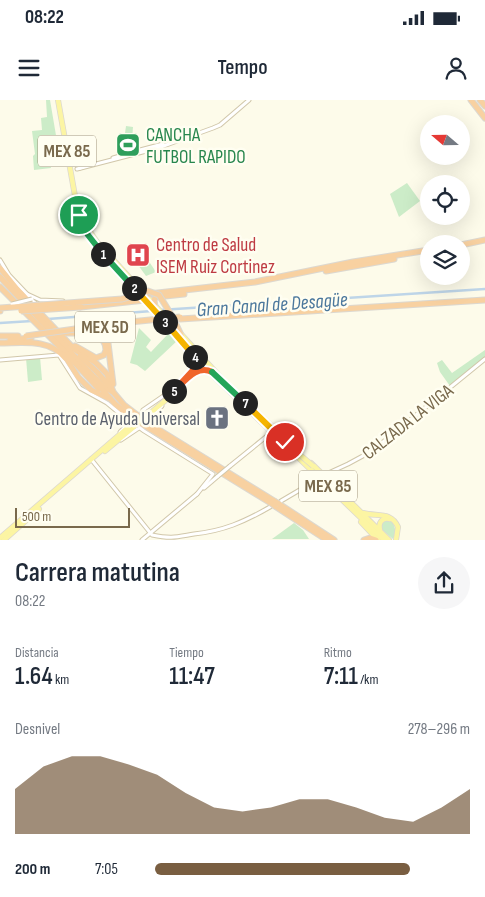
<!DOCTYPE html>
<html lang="es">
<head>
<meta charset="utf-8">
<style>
	body { margin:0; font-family:"Sofia Sans Condensed",sans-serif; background:#f6f6f7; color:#1f2937; height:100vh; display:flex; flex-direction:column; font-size:19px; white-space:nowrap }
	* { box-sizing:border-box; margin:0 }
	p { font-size:16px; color:#747a83 }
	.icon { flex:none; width:28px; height:28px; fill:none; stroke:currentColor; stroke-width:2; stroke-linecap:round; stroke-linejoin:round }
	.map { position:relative; height:440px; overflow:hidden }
	.sheet { display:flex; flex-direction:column; background:#fff; flex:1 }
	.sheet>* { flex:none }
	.needle { width:32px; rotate:290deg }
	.buttons { position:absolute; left:420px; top:15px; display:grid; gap:10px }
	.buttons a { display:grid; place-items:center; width:50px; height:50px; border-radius:50%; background:#fff; box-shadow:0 5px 20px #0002; font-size:25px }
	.scale { position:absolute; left:15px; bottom:12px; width:115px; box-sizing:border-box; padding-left:5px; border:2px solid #79694c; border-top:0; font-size:14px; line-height:18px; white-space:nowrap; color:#79694c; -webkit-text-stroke:4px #fffef1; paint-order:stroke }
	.pin { position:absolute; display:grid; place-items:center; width:42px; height:42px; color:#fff; margin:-21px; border:2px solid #fff; border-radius:50%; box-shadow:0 1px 5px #0007 }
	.km { position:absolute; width:25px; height:25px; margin:-12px; border-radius:50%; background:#222; color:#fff; font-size:14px; line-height:25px; text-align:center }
	.round { display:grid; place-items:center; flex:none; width:52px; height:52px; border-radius:26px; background:#f6f6f7 }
	.headline { display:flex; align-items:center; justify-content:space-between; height:85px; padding:0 15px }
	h1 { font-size:28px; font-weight:600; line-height:38px }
	.stats { display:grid; grid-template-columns:repeat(3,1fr); gap:8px; height:85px; padding:5px 15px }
	.stats div { display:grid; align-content:center }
	.stats b { font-size:25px; font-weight:600 }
	.stats small { font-size:14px; font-weight:400 }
	.stats p { font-size:14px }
	.chart { height:140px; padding:10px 15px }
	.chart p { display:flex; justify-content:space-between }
	.chart svg { width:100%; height:90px; margin-top:5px; fill:#795e41; opacity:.7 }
	ul { padding:0 15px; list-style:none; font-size:16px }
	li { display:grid; grid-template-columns:80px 60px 1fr; align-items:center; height:38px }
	li i { height:12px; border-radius:6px; background:#795e41 }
	.status { display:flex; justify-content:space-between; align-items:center; height:35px; padding:0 25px; background:#fff; direction:ltr }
	.status svg { height:14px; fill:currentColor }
	header { display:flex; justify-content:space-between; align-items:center; height:65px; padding:0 15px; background:#fff; font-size:22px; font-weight:600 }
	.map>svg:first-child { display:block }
	.green { fill:#ccecc8 }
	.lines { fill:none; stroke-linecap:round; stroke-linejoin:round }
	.canal { stroke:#bed5e8; stroke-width:2.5 }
	.secondary-casing { stroke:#d1c7aa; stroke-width:5 }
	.primary-casing { stroke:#dcd8d0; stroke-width:6 }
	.highway-casing { stroke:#dcd8d0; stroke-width:7 }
	.secondary { stroke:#fff; stroke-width:3 }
	.primary { stroke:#fcf5a3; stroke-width:4.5 }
	.highway { stroke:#f8d1a1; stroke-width:5 }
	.secondary-bridge-casing { stroke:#d1c7aa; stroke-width:5; stroke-linecap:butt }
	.primary-bridge-casing { stroke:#dcd8d0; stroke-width:6; stroke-linecap:butt }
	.highway-bridge-casing { stroke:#dcd8d0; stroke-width:7; stroke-linecap:butt }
	.secondary-bridge { stroke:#fff; stroke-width:3 }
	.primary-bridge { stroke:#fcf5a3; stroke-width:4.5 }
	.highway-bridge { stroke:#f8d1a1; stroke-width:5 }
	.split-1-casing { stroke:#fff; stroke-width:10 }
	.split-2-casing { stroke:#fff; stroke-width:10 }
	.split-3-casing { stroke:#fff; stroke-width:10 }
	.split-4-casing { stroke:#fff; stroke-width:10 }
	.split-5-casing { stroke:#fff; stroke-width:10 }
	.split-6-casing { stroke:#fff; stroke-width:10 }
	.split-7-casing { stroke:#fff; stroke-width:10 }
	.split-8-casing { stroke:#fff; stroke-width:10 }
	.split-1 { stroke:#22a559; stroke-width:6 }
	.split-2 { stroke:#22a559; stroke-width:6 }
	.split-3 { stroke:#f5b400; stroke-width:6 }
	.split-4 { stroke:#f5b400; stroke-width:6 }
	.split-5 { stroke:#f0652b; stroke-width:6 }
	.split-6 { stroke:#f0652b; stroke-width:6 }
	.split-7 { stroke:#22a559; stroke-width:6 }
	.split-8 { stroke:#f5b400; stroke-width:6 }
	.labels { text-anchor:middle; stroke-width:5; stroke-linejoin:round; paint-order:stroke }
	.shield { fill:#fffef1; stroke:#a1967e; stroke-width:1 }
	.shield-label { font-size:18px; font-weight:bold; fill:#79694c }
	.leisure-label { font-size:19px; fill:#27864d; stroke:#fffef1; text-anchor:start }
	.health-label { font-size:19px; fill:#be3a42; stroke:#fffef1; text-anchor:start }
	.worship-label { font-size:19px; fill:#5b616d; stroke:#fffef1; text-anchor:end }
	.street-label { font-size:19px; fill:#79694c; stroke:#fffef1 }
	.water-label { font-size:20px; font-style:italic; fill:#4b779c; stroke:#fffef1 }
</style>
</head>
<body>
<div class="status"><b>08:22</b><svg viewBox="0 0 49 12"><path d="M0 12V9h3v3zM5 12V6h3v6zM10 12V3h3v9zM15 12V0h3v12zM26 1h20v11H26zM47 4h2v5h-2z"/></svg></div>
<header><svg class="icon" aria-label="menu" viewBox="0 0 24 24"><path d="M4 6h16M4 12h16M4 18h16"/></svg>Tempo<svg class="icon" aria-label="person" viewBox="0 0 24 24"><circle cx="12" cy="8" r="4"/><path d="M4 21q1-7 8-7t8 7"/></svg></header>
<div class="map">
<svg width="485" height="440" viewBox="0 0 485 440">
	<rect width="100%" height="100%" fill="#fdfbea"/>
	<g class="green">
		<polygon points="46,0 50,0 59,53 49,56 51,68 34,70 33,56 35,54 32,31 42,30 41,18 47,17"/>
		<polygon points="126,26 133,27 131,52 125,54 123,48"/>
		<polygon points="407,83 420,101 399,117 390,94"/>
		<polygon points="146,157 156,172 146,176 138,165"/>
		<polygon points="168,227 178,240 145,271 137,265 130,263 139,228 151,240 146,247 151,252 168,234 165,230"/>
		<polygon points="485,250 485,259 450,286 440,272 437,263 442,260 452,273"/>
		<polygon points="40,257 42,280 28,282 26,258"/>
		<path d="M383,419l9,2c3,6 5,12 1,18l-13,-11z"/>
		<polygon points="294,423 303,430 309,439 272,439"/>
	</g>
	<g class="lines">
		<g class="canal">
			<polyline points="160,210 485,189"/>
			<polyline points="48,219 152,211"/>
			<polyline points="0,223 32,221"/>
		</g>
		<defs>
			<g id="secondary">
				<polyline points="140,50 163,44"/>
				<polyline points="113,58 134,52"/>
				<polyline points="80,68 95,63"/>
				<polyline points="77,69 158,48 213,28 220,25 249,0"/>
				<polyline points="0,160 9,175 27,194 30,199 38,205"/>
				<polyline points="27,194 40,200 63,201"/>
				<polyline points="0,260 59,255 80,288 107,303 130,322 132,322 144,331 213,374 197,394"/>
				<polyline points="162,306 150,318 142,313 143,310 175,288"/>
				<polyline points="120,332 130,322"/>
				<polyline points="121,340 139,328"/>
				<path d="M91,359l61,76c20,4 24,2 42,-1 29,-3 50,-12 76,-27"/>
				<polyline points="230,366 272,332"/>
				<polyline points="324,375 348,364 372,351 485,259"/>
				<polyline points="204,388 218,376"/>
				<polyline points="281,401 320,378"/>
				<polyline points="142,440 197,394"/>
			</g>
			<g id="primary">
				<polyline points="58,0 78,113 83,126 94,145 203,266 384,440"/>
				<polyline points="86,126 97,142 222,279"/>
				<path d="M180,284c7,-7 19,-15 16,-25"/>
				<polyline points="249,305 294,347"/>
				<polyline points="147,316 179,289"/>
				<polyline points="105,351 135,326"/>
				<polyline points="311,363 389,440"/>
				<path d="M363,413c14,4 28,-2 35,14l-2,13"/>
				<polyline points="361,422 378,440"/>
				<path d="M380,430c-2,-7 2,-13 10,-11"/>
				<polyline points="0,438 132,324"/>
				<polyline points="4,440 39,409"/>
			</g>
			<g id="highway">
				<polyline points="471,0 485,18"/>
				<polyline points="480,0 485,6"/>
				<polyline points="461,145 485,140"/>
				<polyline points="0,168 17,189 74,249 95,262 107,274 113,292"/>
				<polyline points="326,171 394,159"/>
				<polyline points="0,177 93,276 104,287 113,292 124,305 146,322 274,401"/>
				<polyline points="0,187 64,251 99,289"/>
				<polyline points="141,197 149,194 255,182 353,162 429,150"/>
				<polyline points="81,207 145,200"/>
				<polyline points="155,207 154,200 156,197 184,194"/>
				<polyline points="0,210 0,211"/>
				<polyline points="172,216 181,235"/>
				<polyline points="180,219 485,200"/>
				<path d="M81,225c11,-1 20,0 26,10l6,49"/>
				<path d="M63,233c15,1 42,-6 43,17l-2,5 -8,3 -21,-12"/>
				<polyline points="0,236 18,236"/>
				<polyline points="10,240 31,238"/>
				<path d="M0,243c22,0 49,-5 65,15"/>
				<polyline points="64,255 78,277 91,290 108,298"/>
				<polyline points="80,256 97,272 109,286"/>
				<polyline points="99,286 115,304 131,317 271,403"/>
				<polyline points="279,404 334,440"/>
				<polyline points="275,406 327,440"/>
				<polyline points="364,440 370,438 376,440"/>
			</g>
		</defs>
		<use href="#secondary" class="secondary-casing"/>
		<use href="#primary" class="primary-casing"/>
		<use href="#highway" class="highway-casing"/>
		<use href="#secondary" class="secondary"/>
		<use href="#primary" class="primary"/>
		<use href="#highway" class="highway"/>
		<defs>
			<g id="secondary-bridge">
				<polyline points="12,204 32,199"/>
				<polyline points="218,376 230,366"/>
			</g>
			<g id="primary-bridge">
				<polyline points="216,276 285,342 313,366"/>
				<polyline points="176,290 197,271 207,269"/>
				<polyline points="132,324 145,314"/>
				<polyline points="135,326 147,316"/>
			</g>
			<g id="highway-bridge">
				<polyline points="0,208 122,199 148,191 159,195 172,216"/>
				<polyline points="21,211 81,207"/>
				<polyline points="26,236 110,224 180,217"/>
				<polyline points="274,401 279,404"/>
				<polyline points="271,403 275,406"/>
			</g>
		</defs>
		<use href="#secondary-bridge" class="secondary-bridge-casing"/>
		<use href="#primary-bridge" class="primary-bridge-casing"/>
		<use href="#highway-bridge" class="highway-bridge-casing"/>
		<use href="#secondary-bridge" class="secondary-bridge"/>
		<use href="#primary-bridge" class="primary-bridge"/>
		<use href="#highway-bridge" class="highway-bridge"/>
	</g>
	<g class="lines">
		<defs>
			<polyline id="split-1" points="79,115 88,135 103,154"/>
			<polyline id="split-2" points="103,154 134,188"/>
			<polyline id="split-3" points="134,188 165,222"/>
			<polyline id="split-4" points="165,222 195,257"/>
			<polyline id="split-5" points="174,291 173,292 195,268 197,263 195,257"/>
			<path id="split-6" d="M174,291c11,-10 23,-27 38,-19"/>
			<polyline id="split-7" points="212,272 245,303"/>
			<polyline id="split-8" points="245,303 285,342"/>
		</defs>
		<use href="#split-1" class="split-1-casing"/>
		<use href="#split-2" class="split-2-casing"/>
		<use href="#split-3" class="split-3-casing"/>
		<use href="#split-4" class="split-4-casing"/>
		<use href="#split-5" class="split-5-casing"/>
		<use href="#split-6" class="split-6-casing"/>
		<use href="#split-7" class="split-7-casing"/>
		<use href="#split-8" class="split-8-casing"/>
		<use href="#split-1" class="split-1"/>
		<use href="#split-2" class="split-2"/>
		<use href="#split-3" class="split-3"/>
		<use href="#split-4" class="split-4"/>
		<use href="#split-5" class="split-5"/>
		<use href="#split-6" class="split-6"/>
		<use href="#split-7" class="split-7"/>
		<use href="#split-8" class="split-8"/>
	</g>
	<defs>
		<symbol id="stadium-square" viewBox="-11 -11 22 22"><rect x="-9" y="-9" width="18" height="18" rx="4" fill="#2e9e5b" stroke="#fffef1"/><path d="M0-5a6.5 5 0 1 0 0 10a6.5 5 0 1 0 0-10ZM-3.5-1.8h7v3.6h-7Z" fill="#fff"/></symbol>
		<symbol id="hospital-square" viewBox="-11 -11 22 22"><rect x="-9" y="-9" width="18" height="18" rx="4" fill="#e0444e" stroke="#fffef1"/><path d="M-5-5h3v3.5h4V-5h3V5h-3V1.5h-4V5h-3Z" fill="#fff"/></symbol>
		<symbol id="church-square" viewBox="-11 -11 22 22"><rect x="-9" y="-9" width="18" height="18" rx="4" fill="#6b7280" stroke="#fffef1"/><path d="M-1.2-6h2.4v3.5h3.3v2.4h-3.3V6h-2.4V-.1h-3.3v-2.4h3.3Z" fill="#fff"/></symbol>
	</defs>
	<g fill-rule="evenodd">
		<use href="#stadium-square" x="114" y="31" width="28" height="28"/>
		<use href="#hospital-square" x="124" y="141" width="28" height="28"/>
		<use href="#church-square" x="203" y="304" width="28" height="28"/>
	</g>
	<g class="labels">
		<g class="shield">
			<rect x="38" y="35.5" width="58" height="31" rx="4"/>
			<rect x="75" y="211.5" width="60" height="31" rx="4"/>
			<rect x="299" y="370.5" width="58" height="31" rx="4"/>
		</g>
		<g class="shield-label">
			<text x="67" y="57">MEX 85</text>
			<text x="105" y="233">MEX 5D</text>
			<text x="328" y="392">MEX 85</text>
		</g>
		<g class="leisure-label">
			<text x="146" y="41">CANCHA<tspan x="146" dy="22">FUTBOL RAPIDO</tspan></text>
		</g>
		<g class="health-label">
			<text x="156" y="151">Centro de Salud<tspan x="156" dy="22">ISEM Ruiz Cortinez</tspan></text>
		</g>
		<g class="worship-label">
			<text x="200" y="325">Centro de Ayuda Universal</text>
		</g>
		<g class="street-label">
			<text transform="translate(407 321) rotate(-38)" y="7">CALZADA LA VIGA</text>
		</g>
		<g class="water-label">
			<text transform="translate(272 204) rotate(-4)" y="7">Gran Canal de Desagüe</text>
		</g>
	</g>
</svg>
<div class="buttons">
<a><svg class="needle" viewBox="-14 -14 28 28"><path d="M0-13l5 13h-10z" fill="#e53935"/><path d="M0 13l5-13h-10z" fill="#747a83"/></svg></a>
<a><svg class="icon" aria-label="locate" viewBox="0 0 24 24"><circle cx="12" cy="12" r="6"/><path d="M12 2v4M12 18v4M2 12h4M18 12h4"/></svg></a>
<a><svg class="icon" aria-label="layers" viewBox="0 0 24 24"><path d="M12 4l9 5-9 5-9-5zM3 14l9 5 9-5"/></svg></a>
</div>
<div class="scale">500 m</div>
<div class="pin" style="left:79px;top:115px;background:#1e9e55"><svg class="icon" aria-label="arrive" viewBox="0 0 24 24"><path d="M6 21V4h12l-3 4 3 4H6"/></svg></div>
<div class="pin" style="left:285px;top:342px;background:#d93025"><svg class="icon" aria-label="check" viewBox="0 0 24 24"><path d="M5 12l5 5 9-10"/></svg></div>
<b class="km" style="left:103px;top:154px">1</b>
<b class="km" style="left:134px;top:188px">2</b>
<b class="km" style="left:165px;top:222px">3</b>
<b class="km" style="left:195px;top:257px">4</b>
<b class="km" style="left:174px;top:291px">5</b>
<b class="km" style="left:245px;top:303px">7</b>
</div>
<section class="sheet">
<div class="headline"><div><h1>Carrera matutina</h1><p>08:22</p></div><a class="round"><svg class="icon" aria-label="share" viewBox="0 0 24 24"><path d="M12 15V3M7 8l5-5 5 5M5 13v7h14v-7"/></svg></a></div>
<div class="stats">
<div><p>Distancia</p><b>1.64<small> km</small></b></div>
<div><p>Tiempo</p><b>11:47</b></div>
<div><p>Ritmo</p><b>7:11<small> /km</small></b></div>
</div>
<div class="chart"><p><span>Desnivel</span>278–296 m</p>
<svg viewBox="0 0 160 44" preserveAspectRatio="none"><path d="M0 44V22L10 11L20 6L30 6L40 10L50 15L60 24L70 31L80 33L90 31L100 27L110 27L120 31L130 36L140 38L150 31L160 22V44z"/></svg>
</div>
<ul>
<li><b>200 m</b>7:05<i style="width:81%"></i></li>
</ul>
</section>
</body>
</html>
